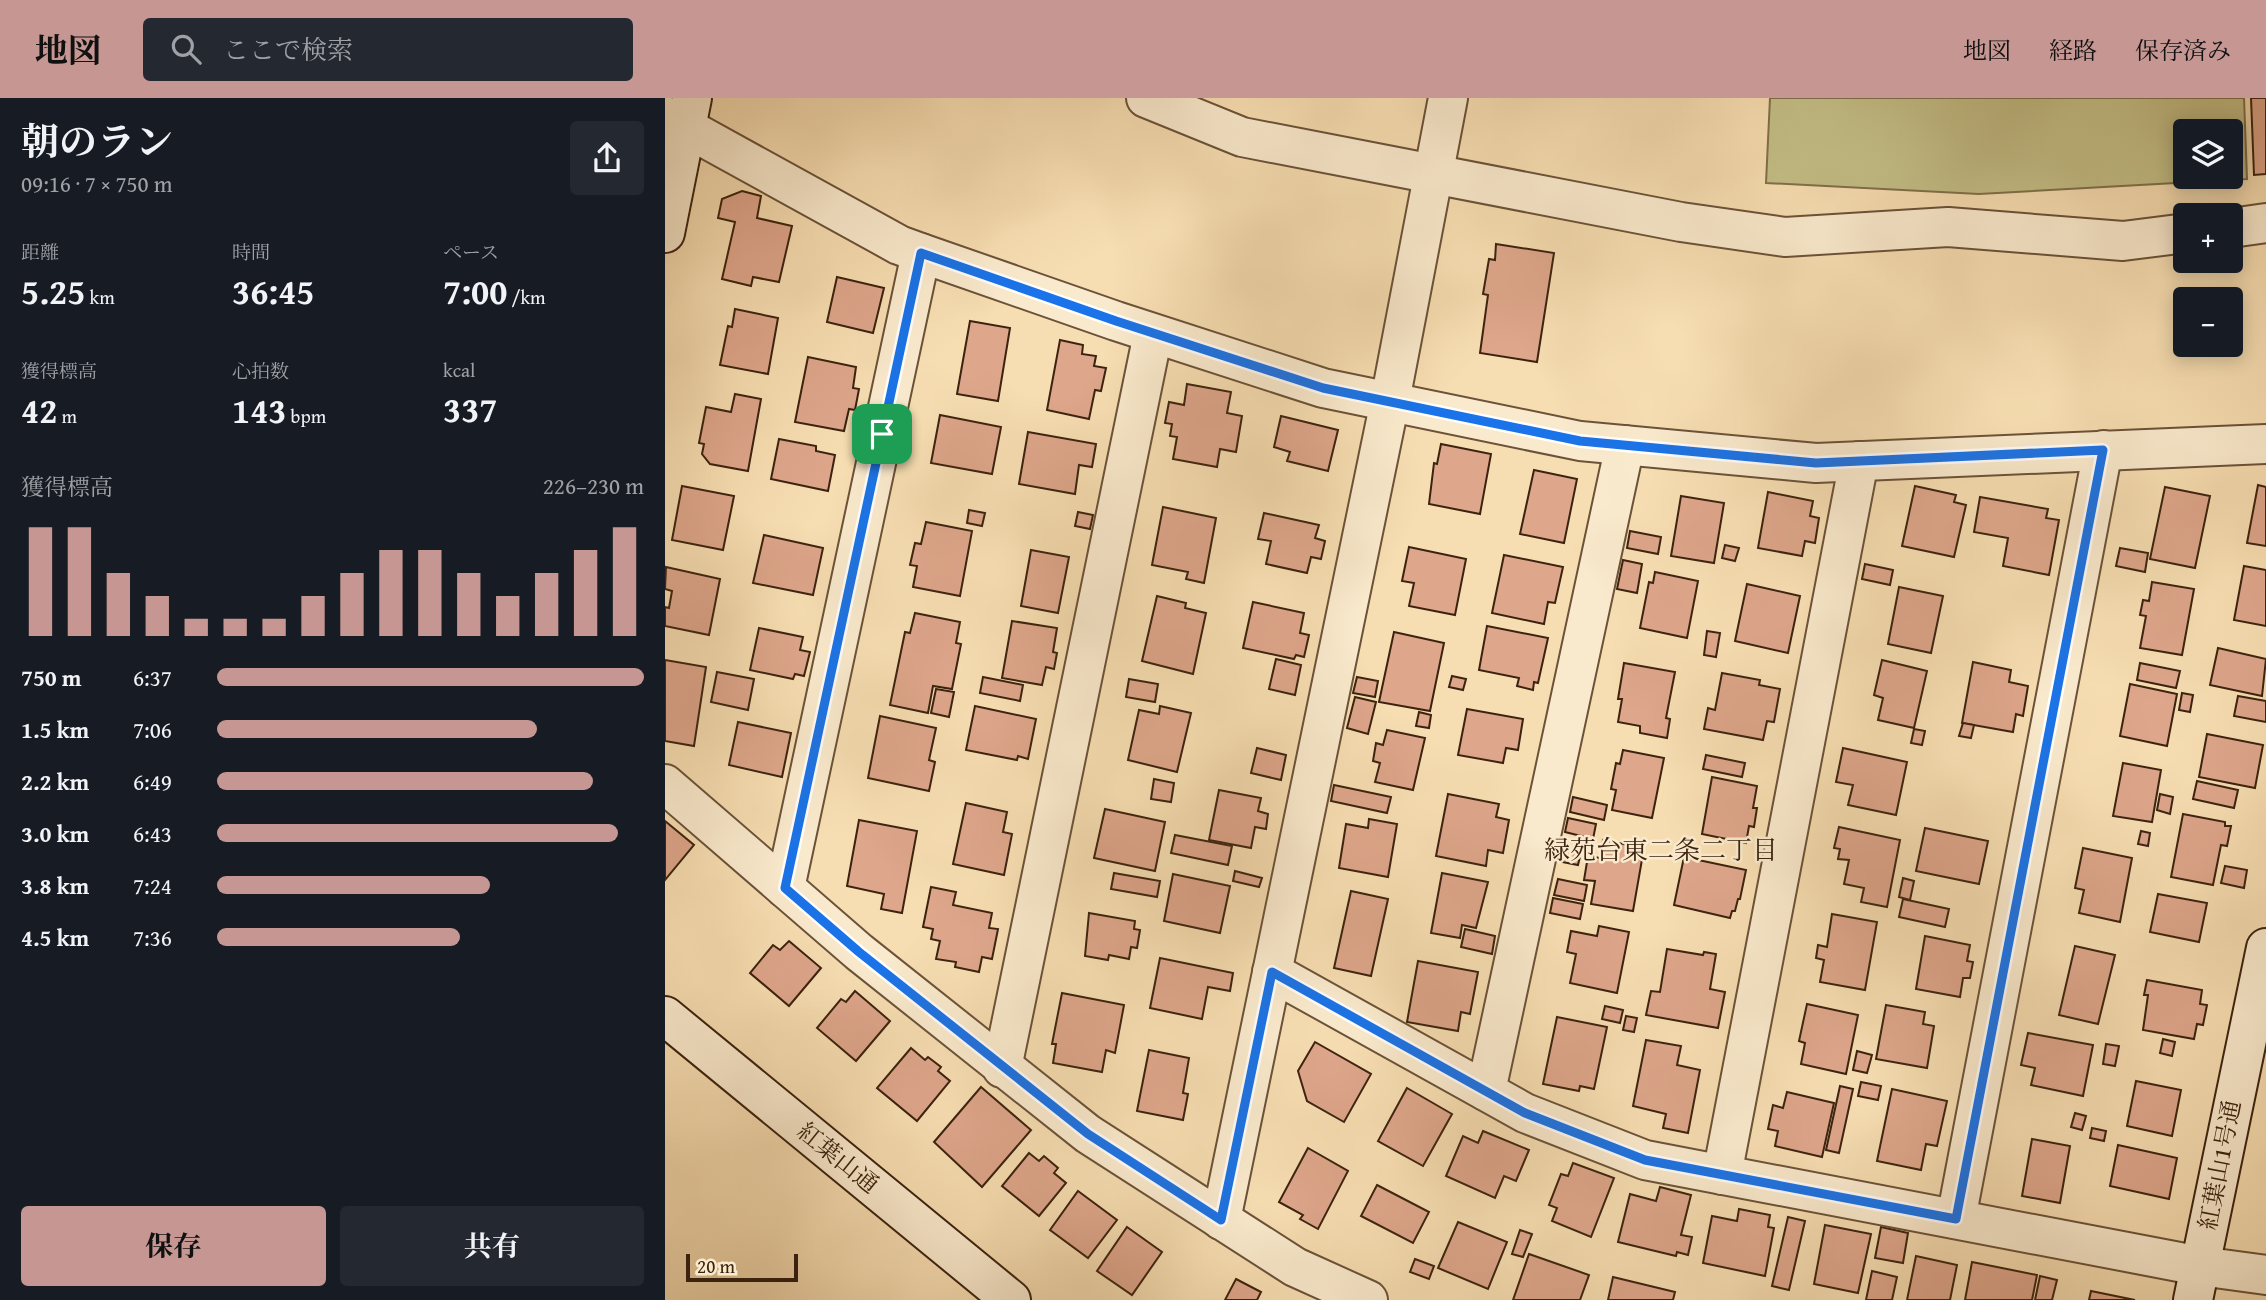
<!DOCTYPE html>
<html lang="ja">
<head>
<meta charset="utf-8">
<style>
	body { margin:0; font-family:"Gentium Book Plus","Noto Serif JP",serif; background:#242831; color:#f1f3f6; height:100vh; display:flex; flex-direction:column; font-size:26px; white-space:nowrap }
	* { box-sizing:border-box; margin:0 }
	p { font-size:23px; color:#9ea1a6 }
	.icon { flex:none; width:38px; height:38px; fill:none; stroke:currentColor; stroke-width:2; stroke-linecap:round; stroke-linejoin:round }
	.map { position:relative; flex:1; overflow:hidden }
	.panel { display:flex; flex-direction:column; background:#171b24; width:665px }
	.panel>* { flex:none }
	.fabs { position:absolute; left:1508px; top:21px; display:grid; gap:14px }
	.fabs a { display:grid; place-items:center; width:70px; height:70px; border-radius:7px; background:#171b24; box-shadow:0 4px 18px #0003; font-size:35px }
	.scale { position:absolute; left:21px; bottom:18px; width:112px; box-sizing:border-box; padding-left:7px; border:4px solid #3c230f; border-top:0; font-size:19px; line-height:24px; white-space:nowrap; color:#3c230f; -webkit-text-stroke:5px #faeacd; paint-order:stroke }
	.pin { position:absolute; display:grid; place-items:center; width:60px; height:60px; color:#fff; margin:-30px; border-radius:14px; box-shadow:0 4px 10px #0006 }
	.round { display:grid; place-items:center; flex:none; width:74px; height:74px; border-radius:7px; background:#242831 }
	.summary { display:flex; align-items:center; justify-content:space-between; height:119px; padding:0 21px }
	h1 { font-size:38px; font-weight:700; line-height:52px }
	.stats { display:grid; grid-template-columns:repeat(3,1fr); gap:10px; height:119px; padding:7px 21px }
	.stats div { display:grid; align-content:center }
	.stats b { font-size:35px; font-weight:700 }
	.stats small { font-size:19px; font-weight:400 }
	.stats p { font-size:19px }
	.chart { height:196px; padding:14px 21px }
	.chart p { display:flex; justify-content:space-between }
	.chart svg { width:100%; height:126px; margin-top:7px; stroke:#c59692; stroke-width:6 }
	.button { display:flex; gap:14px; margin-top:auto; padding:14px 21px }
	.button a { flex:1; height:80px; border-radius:7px; background:#c59692; color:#111; font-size:28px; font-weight:700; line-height:80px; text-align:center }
	.button a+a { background:#242831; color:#f1f3f6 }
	ul { padding:0 21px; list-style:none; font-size:23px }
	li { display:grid; grid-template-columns:112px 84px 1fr; align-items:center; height:52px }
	li i { height:18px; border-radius:9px; background:#c59692 }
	header { display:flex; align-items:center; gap:42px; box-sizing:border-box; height:98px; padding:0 35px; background:#c59692; color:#111 }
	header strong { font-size:33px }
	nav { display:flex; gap:38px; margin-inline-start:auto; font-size:24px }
	.search { width:490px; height:63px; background:#242831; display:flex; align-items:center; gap:18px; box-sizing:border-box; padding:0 24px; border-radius:7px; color:#9ea1a6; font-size:26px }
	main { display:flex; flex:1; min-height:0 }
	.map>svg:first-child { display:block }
	.green { fill:#c4bf87; stroke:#80714b; stroke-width:2; fill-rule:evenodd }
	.building { fill:#dea68b; stroke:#3c230f; stroke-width:2 }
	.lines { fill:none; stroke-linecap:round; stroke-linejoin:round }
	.street-casing { stroke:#6b5238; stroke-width:42 }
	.secondary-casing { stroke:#3c230f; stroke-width:42 }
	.street { stroke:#faeacd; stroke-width:38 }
	.secondary { stroke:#faeacd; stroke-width:38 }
	.route-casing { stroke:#fff; stroke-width:14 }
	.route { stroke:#1a73e8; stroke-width:9 }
	.labels { text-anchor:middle; stroke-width:5; stroke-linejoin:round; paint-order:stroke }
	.street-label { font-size:24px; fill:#3c230f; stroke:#faeacd }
	.neighbourhood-label { font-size:26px; fill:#3c230f; stroke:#faeacd }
</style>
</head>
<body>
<header>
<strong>地図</strong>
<div class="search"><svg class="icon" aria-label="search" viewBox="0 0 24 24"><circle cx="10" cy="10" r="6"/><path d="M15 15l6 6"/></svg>ここで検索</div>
<nav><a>地図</a><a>経路</a><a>保存済み</a></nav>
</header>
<main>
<section class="panel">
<div class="summary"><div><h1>朝のラン</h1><p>09:16 · 7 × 750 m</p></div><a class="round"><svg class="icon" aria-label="share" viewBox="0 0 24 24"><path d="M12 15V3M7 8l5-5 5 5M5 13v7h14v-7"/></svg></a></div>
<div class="stats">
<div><p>距離</p><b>5.25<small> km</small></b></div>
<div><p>時間</p><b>36:45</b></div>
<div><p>ペース</p><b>7:00<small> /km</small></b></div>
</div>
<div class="stats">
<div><p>獲得標高</p><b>42<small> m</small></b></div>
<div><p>心拍数</p><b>143<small> bpm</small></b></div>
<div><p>kcal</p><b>337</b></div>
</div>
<div class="chart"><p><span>獲得標高</span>226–230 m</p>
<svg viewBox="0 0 160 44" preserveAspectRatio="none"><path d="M5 44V6M15 44V6M25 44V22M35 44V30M45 44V38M55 44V38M65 44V38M75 44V30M85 44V22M95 44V14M105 44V14M115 44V22M125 44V30M135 44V22M145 44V14M155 44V6"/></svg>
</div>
<ul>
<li><b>750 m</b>6:37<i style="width:100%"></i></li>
<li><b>1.5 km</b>7:06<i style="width:75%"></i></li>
<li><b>2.2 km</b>6:49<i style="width:88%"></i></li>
<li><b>3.0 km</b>6:43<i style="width:94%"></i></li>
<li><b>3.8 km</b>7:24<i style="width:64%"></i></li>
<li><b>4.5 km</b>7:36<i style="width:57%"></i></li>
</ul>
<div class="button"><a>保存</a><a>共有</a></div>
</section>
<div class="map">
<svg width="1601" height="1202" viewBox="0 0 1601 1202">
	<rect width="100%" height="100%" fill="#f7deb2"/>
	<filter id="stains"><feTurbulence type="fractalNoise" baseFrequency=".00286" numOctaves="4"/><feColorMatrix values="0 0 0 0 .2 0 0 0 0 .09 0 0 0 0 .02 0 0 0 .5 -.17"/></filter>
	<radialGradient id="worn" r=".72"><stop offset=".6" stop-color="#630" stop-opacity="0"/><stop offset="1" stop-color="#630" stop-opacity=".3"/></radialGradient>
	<path class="green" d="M1105,0h474l3,81 -268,15 -213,-11zM1521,33h45v46h-45z"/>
	<g class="building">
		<polygon points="1586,0 1601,0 1601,76 1589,77"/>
		<polygon points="77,93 96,98 92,120 127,128 114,184 88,179 86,188 57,181 70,124 53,120 57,101"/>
		<polygon points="831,146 889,155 872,264 815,255 823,197 818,196 824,161 830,162"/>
		<polygon points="172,179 219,190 208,235 162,224"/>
		<polygon points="70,211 113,220 103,276 55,267 63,228 67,229"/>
		<polygon points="305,223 345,230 333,303 292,296"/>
		<polygon points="395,242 418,247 417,256 431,258 429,268 441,270 436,293 430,292 424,321 382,312"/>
		<polygon points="143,259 191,269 188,290 194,291 190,312 184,311 179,333 130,324"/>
		<polygon points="522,286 566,294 562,315 577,318 571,354 555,351 552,369 508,361 512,339 505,338 507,326 500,325 504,304 519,307"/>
		<polygon points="70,296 96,301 83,373 45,366 37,356 39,346 34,345 41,309 66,314"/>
		<polygon points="275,317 336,329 327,376 266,365"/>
		<polygon points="616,318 673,332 663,373 622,363 625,354 609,349"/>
		<polygon points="363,334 431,346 427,369 414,367 410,396 354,386"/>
		<polygon points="114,341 151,348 151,353 170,357 163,393 106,381"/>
		<polygon points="776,346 826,356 815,416 764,406 769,365 772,366"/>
		<polygon points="869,372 912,381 899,445 855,436"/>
		<polygon points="1593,387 1601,389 1601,448 1582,445"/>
		<polygon points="17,388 69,398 58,452 7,442"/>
		<polygon points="1250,388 1291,397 1289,404 1301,407 1289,459 1237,448"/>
		<polygon points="1500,389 1545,398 1530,470 1485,461"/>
		<polygon points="1103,394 1148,403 1145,418 1154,420 1150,445 1140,443 1137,458 1093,450"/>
		<polygon points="1016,398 1059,405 1049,465 1006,458"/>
		<polygon points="1315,399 1383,411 1381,420 1394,422 1384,477 1338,468 1343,440 1309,434"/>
		<polygon points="498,409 551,420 539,485 521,481 523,474 487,467"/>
		<polygon points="304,412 320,415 317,428 302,425"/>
		<polygon points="413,414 428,417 425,431 410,428"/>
		<polygon points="599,415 654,427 650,440 660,443 656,461 646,459 642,475 601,466 606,443 593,441"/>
		<polygon points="261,424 307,433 295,498 248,489 252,468 245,467 250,445 256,446"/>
		<polygon points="965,433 996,439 993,456 962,450"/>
		<polygon points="99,437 158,450 148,497 88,485"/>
		<polygon points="1060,447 1074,450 1070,463 1057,460"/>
		<polygon points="744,449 801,461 790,517 744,508 749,485 737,483"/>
		<polygon points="1455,450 1483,455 1480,474 1451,468"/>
		<polygon points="366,452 404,459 393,515 356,508"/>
		<polygon points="839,457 898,469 890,505 883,504 879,526 827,515"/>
		<polygon points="958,462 977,466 972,495 952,491"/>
		<polygon points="1200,466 1228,472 1225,487 1197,481"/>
		<polygon points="1579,468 1601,472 1601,528 1569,522"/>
		<polygon points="1,469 55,481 44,537 0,528 0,509 4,510 7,493 0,491"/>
		<polygon points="990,474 1033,483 1022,540 975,530 984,484 988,485"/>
		<polygon points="1487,484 1529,491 1517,557 1475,550 1481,518 1475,517 1478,502 1484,503"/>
		<polygon points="1082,486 1135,498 1123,555 1070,543"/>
		<polygon points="1234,489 1278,498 1266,555 1223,546"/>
		<polygon points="492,498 521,505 520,510 541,515 528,576 477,563"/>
		<polygon points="588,504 639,515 635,535 644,537 639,559 631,557 629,561 578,550"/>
		<polygon points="250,515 295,524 291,545 296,546 287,591 268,588 263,615 225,607 240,534 245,535"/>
		<polygon points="347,523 392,530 388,554 392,555 389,571 381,569 377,587 337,580"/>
		<polygon points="822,528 883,540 873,585 869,584 868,592 852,588 854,580 814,572"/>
		<polygon points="94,530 138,539 135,552 145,554 139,578 130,576 128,581 85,572"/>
		<polygon points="1042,533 1055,535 1051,559 1039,557"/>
		<polygon points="729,534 779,545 765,613 714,604"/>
		<polygon points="1553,550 1601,561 1597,598 1545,587"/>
		<polygon points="611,561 636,567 630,597 604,591"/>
		<polygon points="0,562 41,569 29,648 0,643"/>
		<polygon points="1217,562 1262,573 1249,630 1213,622 1218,600 1209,597"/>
		<polygon points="1308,564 1346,572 1344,584 1363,588 1358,618 1351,616 1348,634 1297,625"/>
		<polygon points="959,565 1010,574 1001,620 1005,621 1002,640 975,635 975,628 953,624 957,601 953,601"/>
		<polygon points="1475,565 1515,573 1511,590 1472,582"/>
		<polygon points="52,574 89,581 83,612 46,604"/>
		<polygon points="1057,575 1095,582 1094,587 1115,591 1109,624 1102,623 1098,642 1039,631 1043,610 1050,612"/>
		<polygon points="787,578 801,581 798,592 784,589"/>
		<polygon points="318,579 358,587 355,603 315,595"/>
		<polygon points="692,579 713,583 710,599 688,595"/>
		<polygon points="464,581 493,586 490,604 461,599"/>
		<polygon points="1465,586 1512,596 1502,648 1455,638"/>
		<polygon points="271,591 289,594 284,619 266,615"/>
		<polygon points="1517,595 1528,597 1525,614 1514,612"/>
		<polygon points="1573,598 1601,603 1601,624 1569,618"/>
		<polygon points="690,599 711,604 703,636 682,630"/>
		<polygon points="310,608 371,621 363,661 353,658 352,662 301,652"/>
		<polygon points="495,608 526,615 512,674 463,662 474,612 494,616"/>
		<polygon points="802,611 858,621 853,652 841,650 838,665 793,657"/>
		<polygon points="754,614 766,617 764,630 751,628"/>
		<polygon points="215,618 271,630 264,662 270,664 264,693 203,680"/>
		<polygon points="73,624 126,635 117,679 64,667"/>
		<polygon points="1298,625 1309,627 1306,640 1294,638"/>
		<polygon points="1249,631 1260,633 1257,647 1246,645"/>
		<polygon points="722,632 760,640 748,692 710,684 715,665 708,663 711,645 718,647"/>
		<polygon points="1542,636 1598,647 1590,690 1534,679"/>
		<polygon points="592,650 621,657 616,682 586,675"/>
		<polygon points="1178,650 1242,664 1231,717 1183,707 1188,687 1171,684"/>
		<polygon points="958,652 999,660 987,720 947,712 951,692 946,691 951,665 955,666"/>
		<polygon points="1041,657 1080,665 1077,679 1038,671"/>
		<polygon points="1458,665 1496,672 1487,724 1448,718"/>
		<polygon points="1047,679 1092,688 1088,710 1092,710 1089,729 1084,728 1081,745 1037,736"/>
		<polygon points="489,681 509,685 506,704 486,701"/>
		<polygon points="1532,683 1573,692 1569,710 1528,701"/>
		<polygon points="669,687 726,699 722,715 666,703"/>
		<polygon points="554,692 596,700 593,713 603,716 601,731 590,729 586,750 544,742"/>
		<polygon points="783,696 834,706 831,719 844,722 838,755 823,752 821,768 771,758"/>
		<polygon points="1495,696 1508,699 1505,716 1492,712"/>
		<polygon points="908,699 942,707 939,722 905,714"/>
		<polygon points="301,705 342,714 338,734 347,736 339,777 288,766"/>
		<polygon points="440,711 500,724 490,773 429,760"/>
		<polygon points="1518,716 1560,724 1560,728 1566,728 1562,748 1556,747 1548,787 1506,779"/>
		<polygon points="903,720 931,726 928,741 900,734"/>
		<polygon points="704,721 732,726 723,779 674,770 681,726 703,730"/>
		<polygon points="194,722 252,733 237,815 216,811 219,796 182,788"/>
		<polygon points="0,723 29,747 0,782"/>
		<polygon points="1174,729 1235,742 1222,809 1196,804 1199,790 1179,786 1184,762 1173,761 1175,751 1169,750"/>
		<polygon points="1260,730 1323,743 1314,786 1251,773"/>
		<polygon points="1476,733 1485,735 1483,748 1473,746"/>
		<polygon points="510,737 567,748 563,767 506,755"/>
		<polygon points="938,742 979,750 968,813 926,806 930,783 919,782 923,758 935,760"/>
		<polygon points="1418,750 1467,760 1455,824 1414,815 1419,792 1410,790"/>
		<polygon points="898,751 916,754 913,767 897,764"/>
		<polygon points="1019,759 1081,772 1075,801 1073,801 1070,813 1067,813 1065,820 1009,807"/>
		<polygon points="1560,768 1582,772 1579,790 1556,785"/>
		<polygon points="570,773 597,780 594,789 568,783"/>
		<polygon points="449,775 495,783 492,799 446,791"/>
		<polygon points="777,775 823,784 811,830 797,827 795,840 766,835"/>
		<polygon points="508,776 565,788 555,835 499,823"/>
		<polygon points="1238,780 1249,783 1245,802 1234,799"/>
		<polygon points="893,781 922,787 919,803 889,797"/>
		<polygon points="266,789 291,794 288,807 327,815 324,830 333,831 327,861 317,859 314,874 290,869 291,864 271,861 275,843 266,841 268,831 258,829"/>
		<polygon points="686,793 723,801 706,878 669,870"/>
		<polygon points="1493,796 1542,805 1534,844 1485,834"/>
		<polygon points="888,800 918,806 915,821 885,815"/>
		<polygon points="1238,801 1284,811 1280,829 1234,819"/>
		<polygon points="424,815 470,823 469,831 475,832 472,850 466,849 464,861 444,857 443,862 420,858"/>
		<polygon points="1167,816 1212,824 1200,892 1155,884 1159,862 1151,860 1153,847 1162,849"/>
		<polygon points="934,828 964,834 952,895 905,885 911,856 902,854 906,833 932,838"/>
		<polygon points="800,831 830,838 827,856 796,849"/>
		<polygon points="1260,838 1305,847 1302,863 1308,864 1305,880 1298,880 1295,899 1251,891"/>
		<polygon points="124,843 156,870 124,908 85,875 108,847 115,852"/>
		<polygon points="1410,848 1450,857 1433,926 1394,917"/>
		<polygon points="1002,851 1038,857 1039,854 1051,856 1045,891 1060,894 1053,930 981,917 986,893 995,894"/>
		<polygon points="495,860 568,875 565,893 543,889 537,921 485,910"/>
		<polygon points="753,863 813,874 805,916 796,914 793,933 742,924"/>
		<polygon points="1482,882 1537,892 1535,906 1542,907 1538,927 1532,926 1529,941 1478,932 1483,897 1479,897"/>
		<polygon points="190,893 225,923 191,963 152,930 176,901 181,904"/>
		<polygon points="397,895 459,907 450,955 441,952 437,974 388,965 391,946 387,946"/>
		<polygon points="1142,906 1193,917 1181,976 1136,966 1140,945 1134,943"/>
		<polygon points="1221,907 1260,914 1258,926 1269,928 1262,970 1211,961"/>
		<polygon points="940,908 958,912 955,925 937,921"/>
		<polygon points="961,918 972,920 969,934 958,932"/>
		<polygon points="892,919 942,929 929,991 915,988 914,993 878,986"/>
		<polygon points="1363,935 1428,947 1418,998 1366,987 1370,970 1356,967"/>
		<polygon points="1498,941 1510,944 1507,958 1495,955"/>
		<polygon points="981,942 1016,948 1012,967 1035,972 1023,1035 998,1030 1001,1016 968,1008"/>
		<polygon points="650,944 706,976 679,1024 642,1003 633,973"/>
		<polygon points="1441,946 1454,948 1450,968 1438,966"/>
		<polygon points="246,950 260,962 263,959 276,969 273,973 285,983 252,1023 212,990"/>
		<polygon points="484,952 524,960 518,995 523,996 518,1022 472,1013"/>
		<polygon points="1192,953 1207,957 1202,975 1188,972"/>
		<polygon points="1471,983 1516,992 1507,1038 1462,1028"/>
		<polygon points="1196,984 1216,988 1213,1002 1193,998"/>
		<polygon points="1175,988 1188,991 1174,1055 1161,1052"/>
		<polygon points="316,989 366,1032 317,1089 269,1044"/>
		<polygon points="742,990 787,1016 758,1068 713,1043"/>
		<polygon points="1227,991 1282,1003 1272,1048 1261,1046 1256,1072 1212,1063"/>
		<polygon points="1122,994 1169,1005 1157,1059 1110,1048 1113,1033 1103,1031 1108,1007 1118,1010"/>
		<polygon points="1410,1015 1421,1018 1417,1032 1406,1029"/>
		<polygon points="1427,1030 1441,1033 1439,1043 1425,1040"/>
		<polygon points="818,1033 864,1052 851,1083 839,1078 830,1100 781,1078 798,1038 813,1045"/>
		<polygon points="1367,1041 1405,1048 1395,1105 1357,1098"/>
		<polygon points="1453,1047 1512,1060 1504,1101 1445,1088"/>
		<polygon points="643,1050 683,1073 653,1131 635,1121 638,1117 614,1104"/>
		<polygon points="364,1055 374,1063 379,1058 393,1070 389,1075 401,1085 374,1118 337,1088"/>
		<polygon points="908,1065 949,1080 926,1139 887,1123 892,1110 884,1107 896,1076 903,1078"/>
		<polygon points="712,1087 764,1114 748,1145 696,1118"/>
		<polygon points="995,1089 1026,1097 1016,1137 1027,1139 1023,1157 1012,1154 1011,1158 953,1144 965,1096 991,1103"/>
		<polygon points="413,1093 452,1122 423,1160 385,1132"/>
		<polygon points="1074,1111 1105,1117 1103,1129 1109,1130 1100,1178 1038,1165 1047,1118 1072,1123"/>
		<polygon points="1123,1119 1140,1123 1124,1192 1107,1188"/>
		<polygon points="793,1124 842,1144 823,1191 773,1170"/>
		<polygon points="1160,1127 1206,1136 1193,1195 1149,1186"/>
		<polygon points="462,1129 497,1154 467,1197 432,1173"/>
		<polygon points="1216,1129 1243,1135 1238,1165 1210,1160"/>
		<polygon points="855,1132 867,1136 858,1159 847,1156"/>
		<polygon points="864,1156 924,1177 915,1202 848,1202"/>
		<polygon points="1251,1158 1292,1167 1285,1202 1242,1202"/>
		<polygon points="750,1161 769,1168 764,1181 745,1174"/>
		<polygon points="1307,1164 1372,1177 1367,1202 1300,1202"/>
		<polygon points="1207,1173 1232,1179 1227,1202 1201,1202"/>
		<polygon points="1375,1178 1392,1182 1387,1202 1370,1202"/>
		<polygon points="948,1179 1010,1194 1008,1202 943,1202"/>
		<polygon points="571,1181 596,1194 592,1202 560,1202"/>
		<polygon points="1426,1193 1470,1202 1424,1202"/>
	</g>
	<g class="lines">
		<defs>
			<g id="street">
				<polyline points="481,0 577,39 1016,124 1120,139 1283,129 1458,143 1521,135"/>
				<polyline points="0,18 234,147 256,155 451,223 658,290 915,343 1151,365 1601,346"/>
				<polyline points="1566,130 1601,125"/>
				<polyline points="0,686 194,854 423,1036 630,1169 703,1202"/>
				<polyline points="120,790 256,155"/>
				<polyline points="607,874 860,1015 980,1062 1535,1168 1601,1177"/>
				<polyline points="337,970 488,236"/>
				<polyline points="821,993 960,347"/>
				<polyline points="1057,1077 1194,363"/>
				<polyline points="1291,1121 1438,352"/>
				<polyline points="556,1122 725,303 783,0"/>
			</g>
			<g id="secondary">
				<polyline points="0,135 27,0"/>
				<polyline points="0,918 346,1202"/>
				<polyline points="1528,1202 1601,850"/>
			</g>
		</defs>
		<use href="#street" class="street-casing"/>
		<use href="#secondary" class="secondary-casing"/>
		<use href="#street" class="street"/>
		<use href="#secondary" class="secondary"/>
	</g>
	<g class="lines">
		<defs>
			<polygon id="route" points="256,155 451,223 658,290 915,343 1151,365 1438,352 1291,1121 980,1062 860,1015 607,874 556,1122 423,1036 194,854 120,790"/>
		</defs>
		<use href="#route" class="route-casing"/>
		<use href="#route" class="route"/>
	</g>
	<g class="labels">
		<g class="street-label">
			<text transform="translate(173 1060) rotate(39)" y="8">紅葉山通</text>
			<text transform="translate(1555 1067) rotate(-79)" y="8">紅葉山1号通</text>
		</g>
		<g class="neighbourhood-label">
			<text x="996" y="761">緑苑台東二条二丁目</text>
		</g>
	</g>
	<rect width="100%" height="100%" filter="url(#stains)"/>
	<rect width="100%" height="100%" fill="url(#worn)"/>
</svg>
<div class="fabs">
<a><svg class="icon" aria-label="layers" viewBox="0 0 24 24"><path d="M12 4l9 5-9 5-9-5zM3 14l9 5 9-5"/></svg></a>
<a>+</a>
<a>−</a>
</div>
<div class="scale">20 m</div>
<div class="pin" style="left:217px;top:336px;background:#1e9e55"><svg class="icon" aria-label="arrive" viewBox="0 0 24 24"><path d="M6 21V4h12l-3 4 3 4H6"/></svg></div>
</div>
</main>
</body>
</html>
